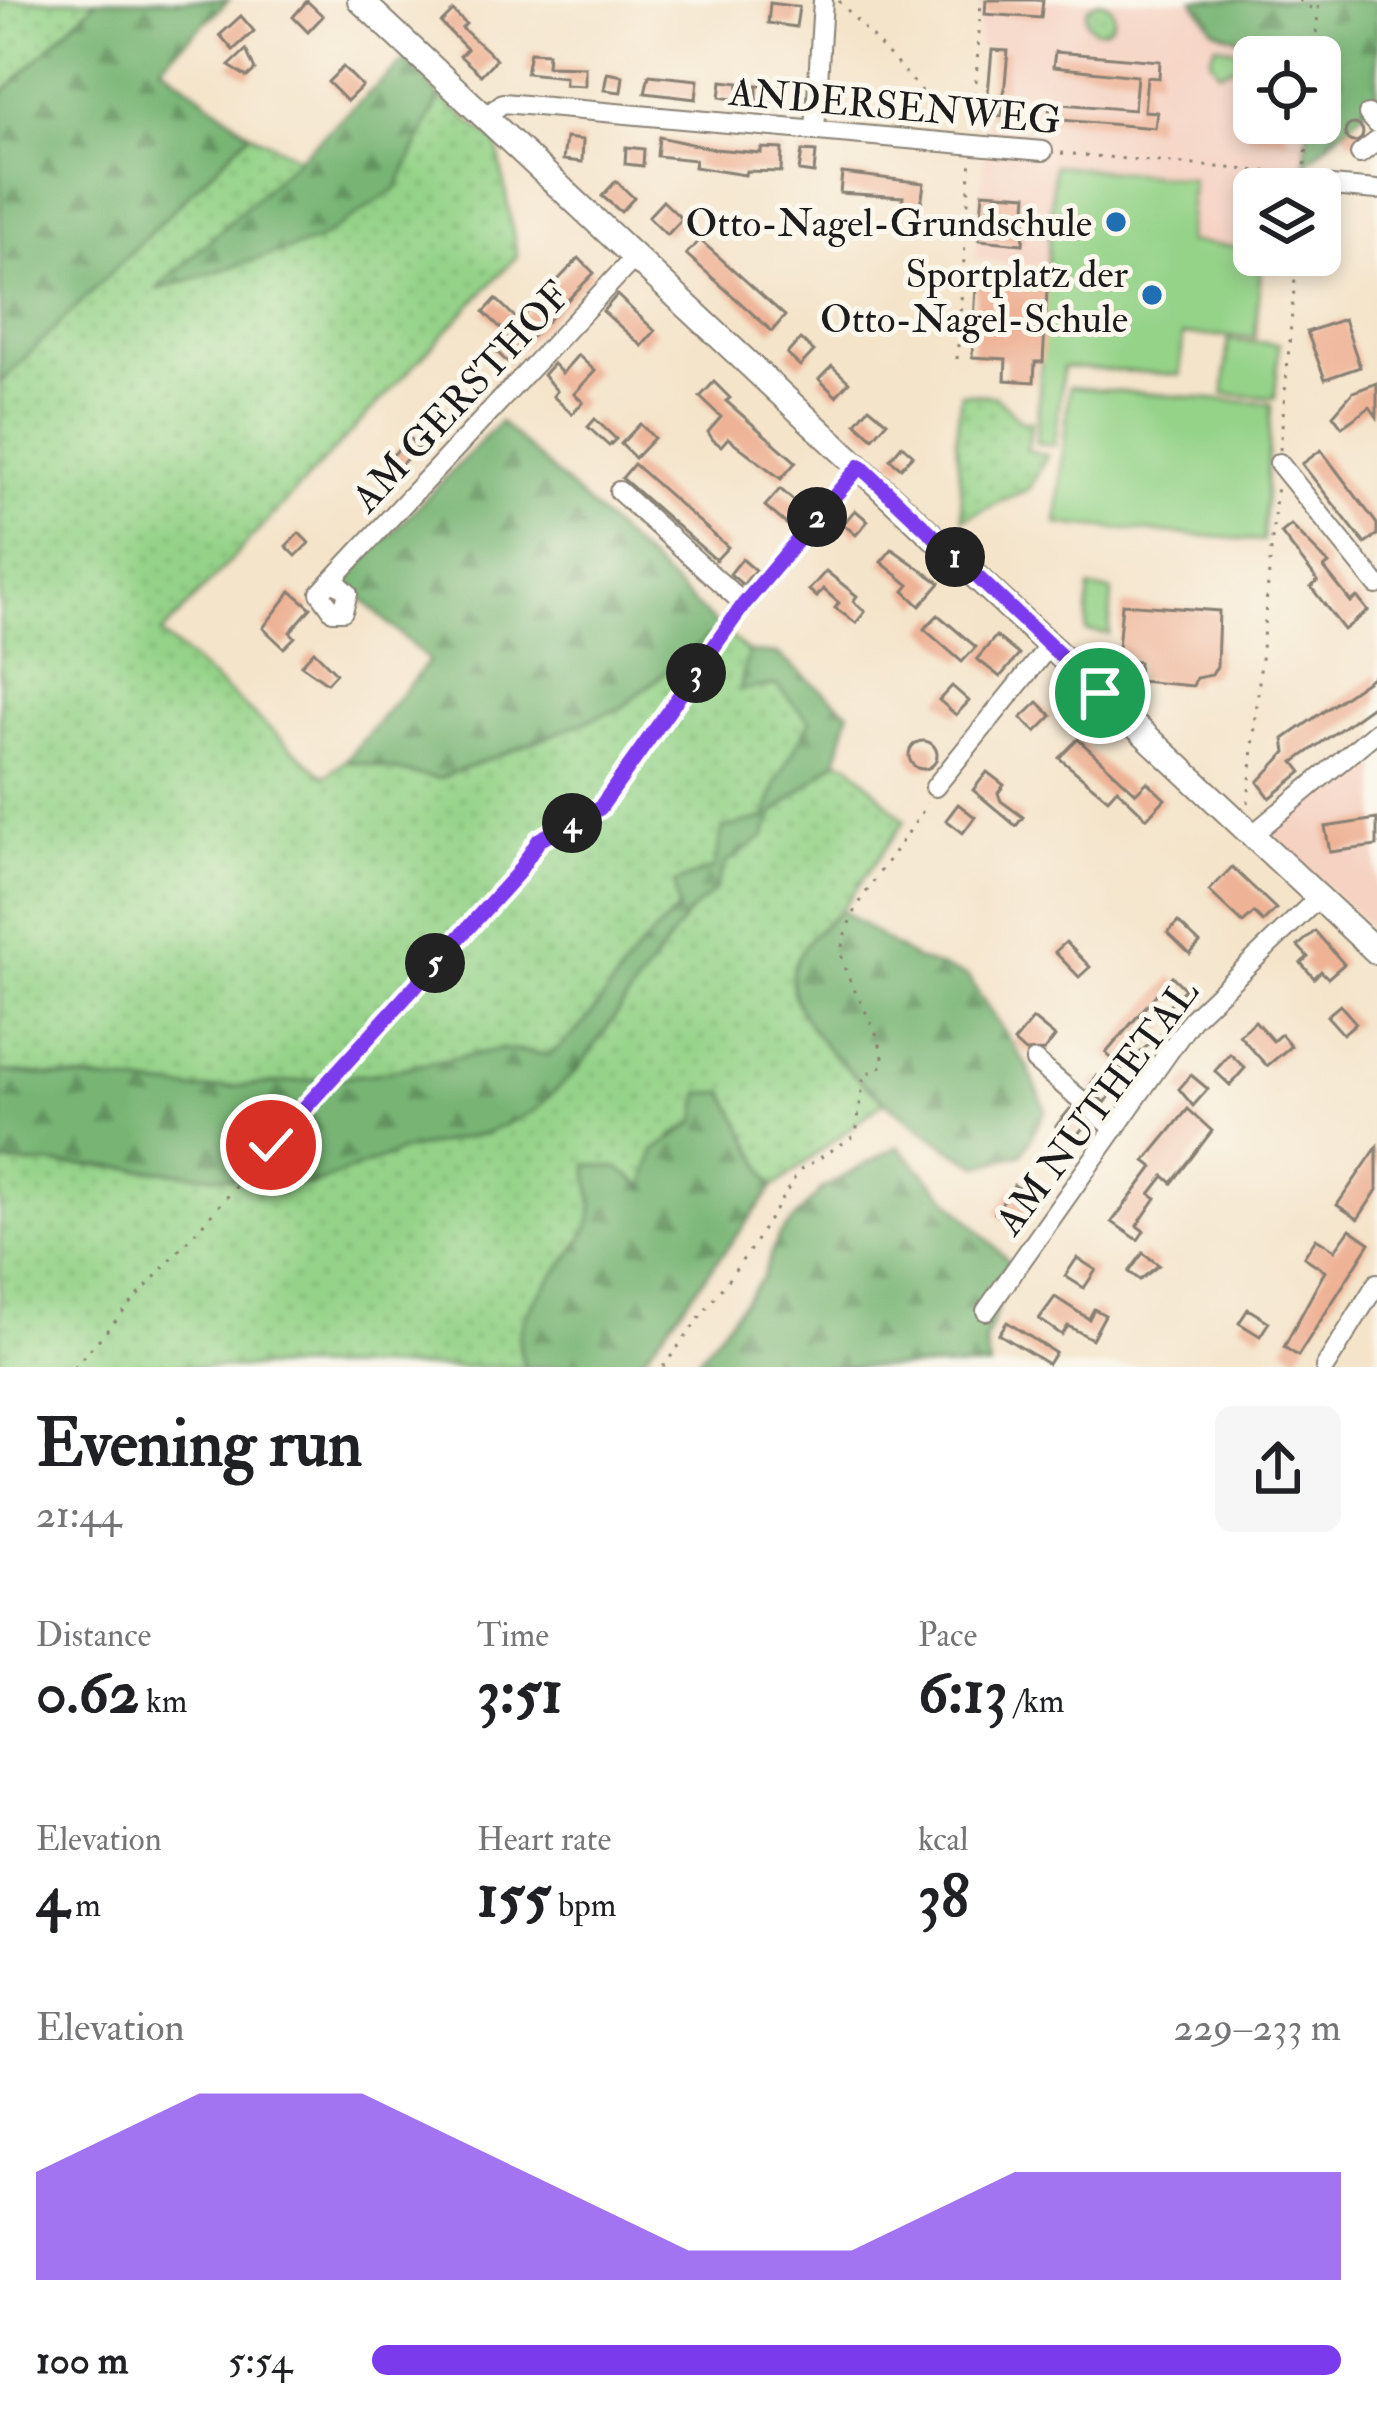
<!DOCTYPE html>
<html lang="en">
<head>
<meta charset="utf-8">
<style>
	body { margin:0; font-family:"IM FELL Double Pica",serif; background:#f6f6f6; color:#202124; height:100vh; display:flex; flex-direction:column; font-size:45px; white-space:nowrap }
	* { box-sizing:border-box; margin:0 }
	p { font-size:39px; color:#757577 }
	.icon { flex:none; width:66px; height:66px; fill:none; stroke:currentColor; stroke-width:2; stroke-linecap:round; stroke-linejoin:round }
	.map { position:relative; height:1367px; overflow:hidden }
	.panel { display:flex; flex-direction:column; background:#fff; flex:1 }
	.panel>* { flex:none }
	.controls { position:absolute; left:1233px; top:36px; display:grid; gap:24px }
	.controls a { display:grid; place-items:center; width:108px; height:108px; border-radius:18px; background:#fff; box-shadow:0 6px 18px #0003; font-size:60px }
	.pin { position:absolute; display:grid; place-items:center; width:102px; height:102px; color:#fff; margin:-51px; border:6px solid #fff; border-radius:50%; box-shadow:0 3px 12px #0007 }
	.km { position:absolute; width:60px; height:60px; margin:-30px; border-radius:50%; background:#222; color:#fff; font-size:33px; line-height:60px; text-align:center }
	.round { display:grid; place-items:center; flex:none; width:126px; height:126px; border-radius:18px; background:#f6f6f6 }
	.overview { display:flex; align-items:center; justify-content:space-between; height:204px; padding:0 36px }
	h1 { font-size:66px; font-weight:800; line-height:90px }
	.figures { display:grid; grid-template-columns:repeat(3,1fr); gap:18px; height:204px; padding:12px 36px }
	.figures div { display:grid; align-content:center }
	.figures b { font-size:60px; font-weight:800 }
	.figures small { font-size:33px; font-weight:400 }
	.figures p { font-size:33px }
	.chart { height:336px; padding:24px 36px }
	.chart p { display:flex; justify-content:space-between }
	.chart svg { width:100%; height:216px; margin-top:12px; fill:#7c3aed; opacity:.7 }
	ul { padding:0 36px; list-style:none; font-size:39px }
	li { display:grid; grid-template-columns:192px 144px 1fr; align-items:center; height:90px }
	li i { height:30px; border-radius:15px; background:#7c3aed }
	.map>svg:first-child { display:block }
	.built { fill:#f5d2c2 }
	.grass { fill:url(#grass-dots); stroke:#587852; stroke-width:3 }
	.forest { fill:url(#forest-firs); stroke:#4a6848; stroke-width:3 }
	.park { fill:url(#park-tufts); stroke:#587852; stroke-width:3 }
	.pitch { fill:#95d389; stroke:#587852; stroke-width:3 }
	.building { fill:#eeb296 }
	.lines { fill:none; stroke-linecap:round; stroke-linejoin:round }
	.minor-casing { stroke:#888073; stroke-width:22 }
	.major-casing { stroke:#888073; stroke-width:28 }
	.path { stroke:#888073; stroke-width:3; stroke-dasharray:3 9; stroke-linecap:butt }
	.minor { stroke:#fff; stroke-width:18 }
	.major { stroke:#fff; stroke-width:24 }
	.route-casing { stroke:#fff; stroke-width:24 }
	.route { stroke:#7c3aed; stroke-width:15 }
	.poi-dot { fill:#1f6fb2; stroke:#fbf7ec; stroke-width:4.5 }
	.labels { text-anchor:middle; stroke-width:10; stroke-linejoin:round; paint-order:stroke }
	.street-label { font-size:39px; fill:#1c1c1c; stroke:#fbf7ec }
	.poi-label { font-size:39px; fill:#1c1c1c; stroke:#fbf7ec; text-anchor:end }
</style>
</head>
<body>
<div class="map">
<svg width="1377" height="1367" viewBox="0 0 1377 1367">
	<defs>
		<pattern id="grass-dots" width="8" height="8" patternUnits="userSpaceOnUse" patternTransform="scale(3)"><rect width="8" height="8" fill="#95d389"/><path d="M2 2h.1M6 6h.1" fill="none" stroke="#80b576" stroke-width="1.8" stroke-linecap="round"/></pattern>
		<pattern id="forest-firs" width="22" height="20" patternUnits="userSpaceOnUse" patternTransform="scale(3)"><rect width="22" height="20" fill="#78b575"/><path d="M5 1l3.5 6h-7zM16 11l3.5 6h-7z" fill="#62925f"/></pattern>
		<pattern id="park-tufts" width="24" height="20" patternUnits="userSpaceOnUse" patternTransform="scale(3)"><rect width="24" height="20" fill="#95d389"/><path d="M3 7l-1-3M5 7V3M7 7l1-3M15 17l-1-3M17 17v-4M19 17l1-3" fill="none" stroke="#80b576"/></pattern>
	</defs>
	<rect width="100%" height="100%" fill="#fbf7ec"/>
	<filter id="ink" filterUnits="userSpaceOnUse"><feTurbulence type="fractalNoise" baseFrequency=".00833" numOctaves="2"/><feDisplacementMap in="SourceGraphic" scale="24" xChannelSelector="R" yChannelSelector="G"/><feConvolveMatrix kernelMatrix="1 2 1 2 8 2 1 2 1" color-interpolation-filters="sRGB"/></filter>
	<filter id="wash" filterUnits="userSpaceOnUse"><feTurbulence type="fractalNoise" baseFrequency=".004" numOctaves="4" result="noise"/><feDisplacementMap in="SourceGraphic" scale="48" xChannelSelector="R" yChannelSelector="G"/><feGaussianBlur stdDeviation="2.7" result="paint"/><feColorMatrix in="noise" values="0 0 0 0 0 0 0 0 0 0 0 0 0 0 0 0 0 1.4 0 .05"/><feComposite in="paint" operator="in"/></filter>
	<g filter="url(#wash)">
		<rect width="100%" height="100%" fill="#f4e4ca"/>
		<g class="built">
			<polygon points="981,0 1193,0 1215,30 1291,57 1254,57 1254,123 1308,123 1303,189 1254,189 1254,255 1264,255 1258,340 1183,335 1180,375 1063,367 1056,445 1034,443 1045,268 975,260 992,50 978,46"/>
			<polygon points="1377,739 1377,933 1265,830"/>
		</g>
		<g class="grass">
			<polygon points="0,0 97,0 0,96"/>
			<polygon points="440,97 497,144 517,256 161,634 325,777 346,760 438,779 621,708 720,628 748,652 741,689 776,685 811,721 776,783 765,818 630,960 616,990 571,1039 548,1055 502,1049 373,1074 198,1090 0,1071 0,383 250,133 300,158 159,289 317,241 397,188"/>
			<polygon points="961,393 995,396 1021,421 1032,421 1027,450 1047,455 1030,488 963,519 956,439"/>
			<path d="M837,760l12,3 56,58 -64,89 -36,34 59,139 22,17 -113,88 -49,-96 -28,30 -24,14 -28,52 -56,-24c0,16 7,42 3,56 -13,45 -95,92 -65,147h-526v-204l105,3 206,19 91,-34 85,-18 91,-64 108,-153 29,-26 10,-26 39,-28 8,-21z"/>
		</g>
		<g class="forest">
			<polygon points="97,0 229,0 161,65 250,133 0,383 0,96"/>
			<polygon points="1193,0 1377,0 1377,99 1305,164 1308,123 1320,123 1320,57 1291,57 1215,30"/>
			<polygon points="407,58 440,97 397,188 317,241 156,290"/>
			<polygon points="500,422 720,628 621,708 438,779 346,760 429,661 344,582"/>
			<path d="M748,652l29,2 72,58 -12,48 -65,55 -7,21 -40,28 -10,26 -29,26 -108,153 -44,42 -47,22 -85,18 -91,34 -206,-19 -105,-3v-92l198,19 175,-16 129,-25 47,6c36,-25 57,-61 82,-96 13,-18 32,-34 47,-50l-4,-26 40,-15 9,-40 43,-10 10,-35 34,-62 -34,-36 -36,5z"/>
			<path d="M841,910l72,48 54,18 60,90 19,44 -24,44 -43,12c-52,-30 -190,-124 -187,-189 1,-27 30,-51 49,-67z"/>
			<path d="M725,1092l48,96 -137,179h-110c-31,-54 52,-102 65,-147 4,-15 -3,-40 -4,-56l32,4 25,19 10,-36 42,-29 4,-29z"/>
			<polygon points="898,1146 1013,1266 985,1342 990,1367 692,1367 762,1278 778,1237 822,1189"/>
		</g>
		<g class="park">
			<circle cx="1100" cy="16" r="14"/>
			<polygon points="1216,44 1261,57 1219,72 1210,58"/>
		</g>
		<g class="pitch">
			<polygon points="1054,165 1192,179 1187,242 1254,248 1254,255 1262,255 1255,337 1183,335 1180,375 1063,367 1055,445 1036,443"/>
			<polygon points="1228,340 1279,344 1275,398 1224,394"/>
			<polygon points="1069,387 1271,404 1263,541 1057,524"/>
			<polygon points="1089,588 1112,591 1109,634 1086,631"/>
		</g>
		<g id="blocks">
			<g class="building">
				<polygon points="986,0 1043,0 1041,18 985,14"/>
				<polygon points="307,1 323,16 308,32 293,17"/>
				<polygon points="770,3 799,7 796,27 768,23"/>
				<polygon points="453,11 466,24 462,28 496,59 481,75 460,56 467,49 441,23"/>
				<polygon points="241,16 254,31 233,50 220,35"/>
				<polygon points="246,50 255,70 247,77 229,66"/>
				<polygon points="992,50 1008,51 1002,116 986,115"/>
				<polygon points="530,52 548,53 547,66 585,67 585,86 565,85 565,77 526,73"/>
				<polygon points="1055,52 1160,61 1159,78 1147,77 1144,111 1157,112 1155,128 1049,119 1050,103 1134,110 1137,76 1053,67"/>
				<polygon points="343,67 362,86 347,101 328,82"/>
				<polygon points="607,73 623,76 621,92 604,90"/>
				<polygon points="649,75 698,80 696,99 645,93"/>
				<polygon points="722,81 739,83 738,100 720,97"/>
				<polygon points="757,85 781,86 781,104 757,103"/>
				<polygon points="1247,123 1287,123 1286,140 1246,136"/>
				<circle cx="1354" cy="133" r="9"/>
				<polygon points="659,137 714,149 761,153 761,148 782,149 781,172 746,171 745,175 694,167 695,160 657,156"/>
				<polygon points="566,138 583,140 582,162 563,160"/>
				<polygon points="626,147 644,149 643,166 625,164"/>
				<polygon points="802,151 816,152 814,173 799,171"/>
				<polygon points="842,173 924,183 921,205 902,203 903,197 840,193"/>
				<polygon points="616,181 634,198 621,212 602,196"/>
				<polygon points="983,192 1027,195 1023,244 979,240"/>
				<polygon points="663,201 682,219 667,235 648,217"/>
				<polygon points="700,240 785,316 772,331 686,254"/>
				<polygon points="579,258 594,273 507,362 493,348 507,334 484,312 496,299 519,321"/>
				<polygon points="977,269 1048,273 1043,362 1035,362 1034,382 1005,380 1006,359 972,357"/>
				<polygon points="617,295 655,331 642,346 603,311"/>
				<polygon points="1344,319 1360,367 1325,379 1307,332"/>
				<polygon points="800,339 814,351 800,366 787,354"/>
				<polygon points="578,355 595,371 574,394 583,402 572,414 553,396 557,391 543,375 553,364 562,373"/>
				<polygon points="832,366 849,382 836,396 819,379"/>
				<polygon points="714,382 730,398 726,401 796,462 781,479 728,438 721,446 713,440 708,432 721,417 700,397"/>
				<polygon points="1377,383 1377,417 1370,407 1342,427 1333,415 1353,392"/>
				<polygon points="869,407 887,422 873,438 856,423"/>
				<polygon points="595,419 616,439 609,446 588,427"/>
				<polygon points="640,424 654,438 635,458 621,444"/>
				<polygon points="409,438 418,447 387,479 378,471"/>
				<polygon points="902,445 913,455 901,468 890,459"/>
				<polygon points="1321,450 1377,524 1377,535 1365,544 1302,464"/>
				<polygon points="634,464 728,547 716,560 622,478"/>
				<polygon points="780,489 801,507 786,524 765,506"/>
				<polygon points="855,510 868,521 856,535 843,524"/>
				<polygon points="1291,525 1329,564 1324,568 1351,602 1357,597 1368,611 1344,630 1311,587 1318,581 1281,533"/>
				<polygon points="299,533 309,543 296,556 286,546"/>
				<polygon points="892,549 940,583 920,606 904,591 909,585 881,562"/>
				<polygon points="742,559 755,570 743,585 730,574"/>
				<polygon points="826,571 857,596 853,601 865,612 856,623 835,608 839,603 823,589 817,597 809,590"/>
				<polygon points="291,591 311,608 290,632 295,637 284,648 263,628"/>
				<polygon points="1122,604 1219,611 1217,666 1212,675 1196,678 1193,686 1138,681 1139,662 1117,659"/>
				<polygon points="938,615 976,647 962,662 924,629"/>
				<polygon points="996,636 1019,655 1000,677 977,659"/>
				<polygon points="314,651 336,673 327,683 301,665"/>
				<polygon points="1377,674 1377,703 1294,762 1302,772 1270,798 1258,782 1286,752 1284,739"/>
				<polygon points="952,686 969,701 956,715 939,700"/>
				<polygon points="1038,702 1052,716 1036,732 1021,718"/>
				<polygon points="1078,739 1136,793 1147,782 1165,799 1147,818 1117,789 1108,799 1059,758"/>
				<circle cx="923" cy="755" r="14"/>
				<polygon points="987,772 1004,785 998,793 1001,801 1023,817 1016,826 973,790"/>
				<polygon points="958,804 975,817 963,833 946,820"/>
				<polygon points="1377,819 1377,846 1330,852 1325,827"/>
				<polygon points="1232,867 1276,909 1263,922 1254,913 1243,923 1209,891"/>
				<polygon points="1178,922 1200,943 1190,954 1168,933"/>
				<polygon points="1315,931 1344,964 1328,978 1321,971 1314,978 1301,963 1308,957 1298,946"/>
				<polygon points="1066,942 1090,967 1079,977 1055,952"/>
				<polygon points="1172,976 1185,989 1158,1016 1168,1027 1122,1069 1106,1053"/>
				<polygon points="1340,1005 1356,1023 1343,1034 1327,1016"/>
				<polygon points="1033,1019 1055,1037 1044,1051 1025,1052 1014,1042"/>
				<polygon points="1255,1021 1273,1041 1281,1034 1291,1046 1267,1066 1239,1035"/>
				<polygon points="1230,1054 1245,1068 1230,1085 1215,1071"/>
				<polygon points="1191,1075 1208,1089 1193,1106 1179,1089"/>
				<polygon points="1097,1076 1115,1089 1105,1103 1088,1088"/>
				<polygon points="1070,1109 1087,1123 1073,1140 1056,1126"/>
				<polygon points="1188,1109 1212,1131 1172,1183 1164,1176 1150,1194 1156,1198 1137,1226 1144,1231 1138,1240 1112,1222 1153,1167 1145,1161"/>
				<polygon points="1377,1147 1377,1190 1358,1219 1337,1205"/>
				<polygon points="1014,1185 1037,1201 1017,1228 995,1213"/>
				<polygon points="1350,1229 1370,1243 1298,1356 1284,1347 1325,1271 1304,1257 1316,1238 1335,1250"/>
				<polygon points="1143,1253 1159,1265 1140,1280 1129,1272"/>
				<polygon points="1077,1258 1096,1270 1084,1288 1065,1276"/>
				<polygon points="1055,1297 1089,1319 1094,1309 1105,1315 1092,1339 1068,1326 1062,1335 1039,1319"/>
				<polygon points="1248,1309 1269,1322 1260,1336 1239,1323"/>
				<polygon points="1007,1322 1055,1353 1048,1364 999,1334"/>
			</g>
		</g>
	</g>
	<g filter="url(#ink)">
		<use href="#blocks" fill-opacity="0" stroke="#888073" stroke-width="3"/>
		<g class="lines">
			<defs>
				<g id="minor">
					<polyline points="1368,114 1377,124"/>
					<polyline points="485,117 503,103 1043,151"/>
					<polyline points="815,131 823,0"/>
					<polyline points="1360,154 1377,141"/>
					<polyline points="1331,186 1377,190"/>
					<polyline points="1279,463 1377,585"/>
					<polyline points="619,491 744,604 860,466"/>
					<polyline points="333,579 348,593 343,611 333,611 320,593 333,579 635,257"/>
					<polyline points="935,787 1049,646"/>
					<polyline points="1252,835 1377,731"/>
					<polyline points="1035,1061 1115,1129"/>
					<polyline points="986,1311 1192,1019 1319,897"/>
					<polyline points="1325,1367 1377,1283"/>
				</g>
				<polyline id="major" points="360,0 1377,952"/>
			</defs>
			<use href="#minor" class="minor-casing"/>
			<use href="#major" class="major-casing"/>
			<g class="path">
				<polyline points="1299,0 1317,12"/>
				<polyline points="839,1 954,126"/>
				<polyline points="1314,57 1319,0"/>
				<polyline points="973,130 981,0"/>
				<polyline points="1061,153 1305,175"/>
				<polyline points="1303,189 1309,123"/>
				<polyline points="957,359 971,158"/>
				<polyline points="1280,450 1297,255"/>
				<polyline points="1248,803 1277,484"/>
				<polyline points="74,1367 517,874 539,840 600,808 735,617"/>
				<path d="M663,1367l90,-121 46,-75 57,-36 8,-60 20,-10c-4,-39 -29,-65 -41,-102 -13,-41 64,-120 84,-160"/>
			</g>
			<use href="#minor" class="minor"/>
			<use href="#major" class="major"/>
		</g>
	</g>
	<g class="lines" filter="url(#ink)">
		<defs>
			<polyline id="route" points="271,1145 517,874 539,840 600,808 744,604 860,466 1100,693"/>
		</defs>
		<use href="#route" class="route-casing"/>
		<use href="#route" class="route"/>
	</g>
	<g class="poi-dot">
		<circle cx="1116" cy="222" r="12"/>
		<circle cx="1152" cy="295" r="12"/>
	</g>
	<g class="labels">
		<g class="street-label">
			<text transform="translate(895 105) rotate(5)" y="14">ANDERSENWEG</text>
			<text transform="translate(460 396) rotate(-47)" y="14">AM GERSTHOF</text>
			<text transform="translate(1096 1106) rotate(-53)" y="14">AM NUTHETAL</text>
		</g>
		<g class="poi-label">
			<text x="1092" y="236">Otto-Nagel-Grundschule</text>
			<text x="1128" y="287">Sportplatz der<tspan x="1128" dy="45">Otto-Nagel-Schule</tspan></text>
		</g>
	</g>
</svg>
<div class="controls">
<a><svg class="icon" aria-label="locate" viewBox="0 0 24 24"><circle cx="12" cy="12" r="6"/><path d="M12 2v4M12 18v4M2 12h4M18 12h4"/></svg></a>
<a><svg class="icon" aria-label="layers" viewBox="0 0 24 24"><path d="M12 4l9 5-9 5-9-5zM3 14l9 5 9-5"/></svg></a>
</div>
<div class="pin" style="left:1100px;top:693px;background:#1e9e55"><svg class="icon" aria-label="arrive" viewBox="0 0 24 24"><path d="M6 21V4h12l-3 4 3 4H6"/></svg></div>
<div class="pin" style="left:271px;top:1145px;background:#d93025"><svg class="icon" aria-label="check" viewBox="0 0 24 24"><path d="M5 12l5 5 9-10"/></svg></div>
<b class="km" style="left:955px;top:557px">1</b>
<b class="km" style="left:817px;top:517px">2</b>
<b class="km" style="left:696px;top:673px">3</b>
<b class="km" style="left:572px;top:823px">4</b>
<b class="km" style="left:435px;top:963px">5</b>
</div>
<section class="panel">
<div class="overview"><div><h1>Evening run</h1><p>21:44</p></div><a class="round"><svg class="icon" aria-label="share" viewBox="0 0 24 24"><path d="M12 15V3M7 8l5-5 5 5M5 13v7h14v-7"/></svg></a></div>
<div class="figures">
<div><p>Distance</p><b>0.62<small> km</small></b></div>
<div><p>Time</p><b>3:51</b></div>
<div><p>Pace</p><b>6:13<small> /km</small></b></div>
</div>
<div class="figures">
<div><p>Elevation</p><b>4<small> m</small></b></div>
<div><p>Heart rate</p><b>155<small> bpm</small></b></div>
<div><p>kcal</p><b>38</b></div>
</div>
<div class="chart"><p><span>Elevation</span>229–233 m</p>
<svg viewBox="0 0 160 44" preserveAspectRatio="none"><path d="M0 44V22L10 14L20 6L30 6L40 6L50 14L60 22L70 30L80 38L90 38L100 38L110 30L120 22L130 22L140 22L150 22L160 22V44z"/></svg>
</div>
<ul>
<li><b>100 m</b>5:54<i style="width:100%"></i></li>
</ul>
</section>
</body>
</html>
